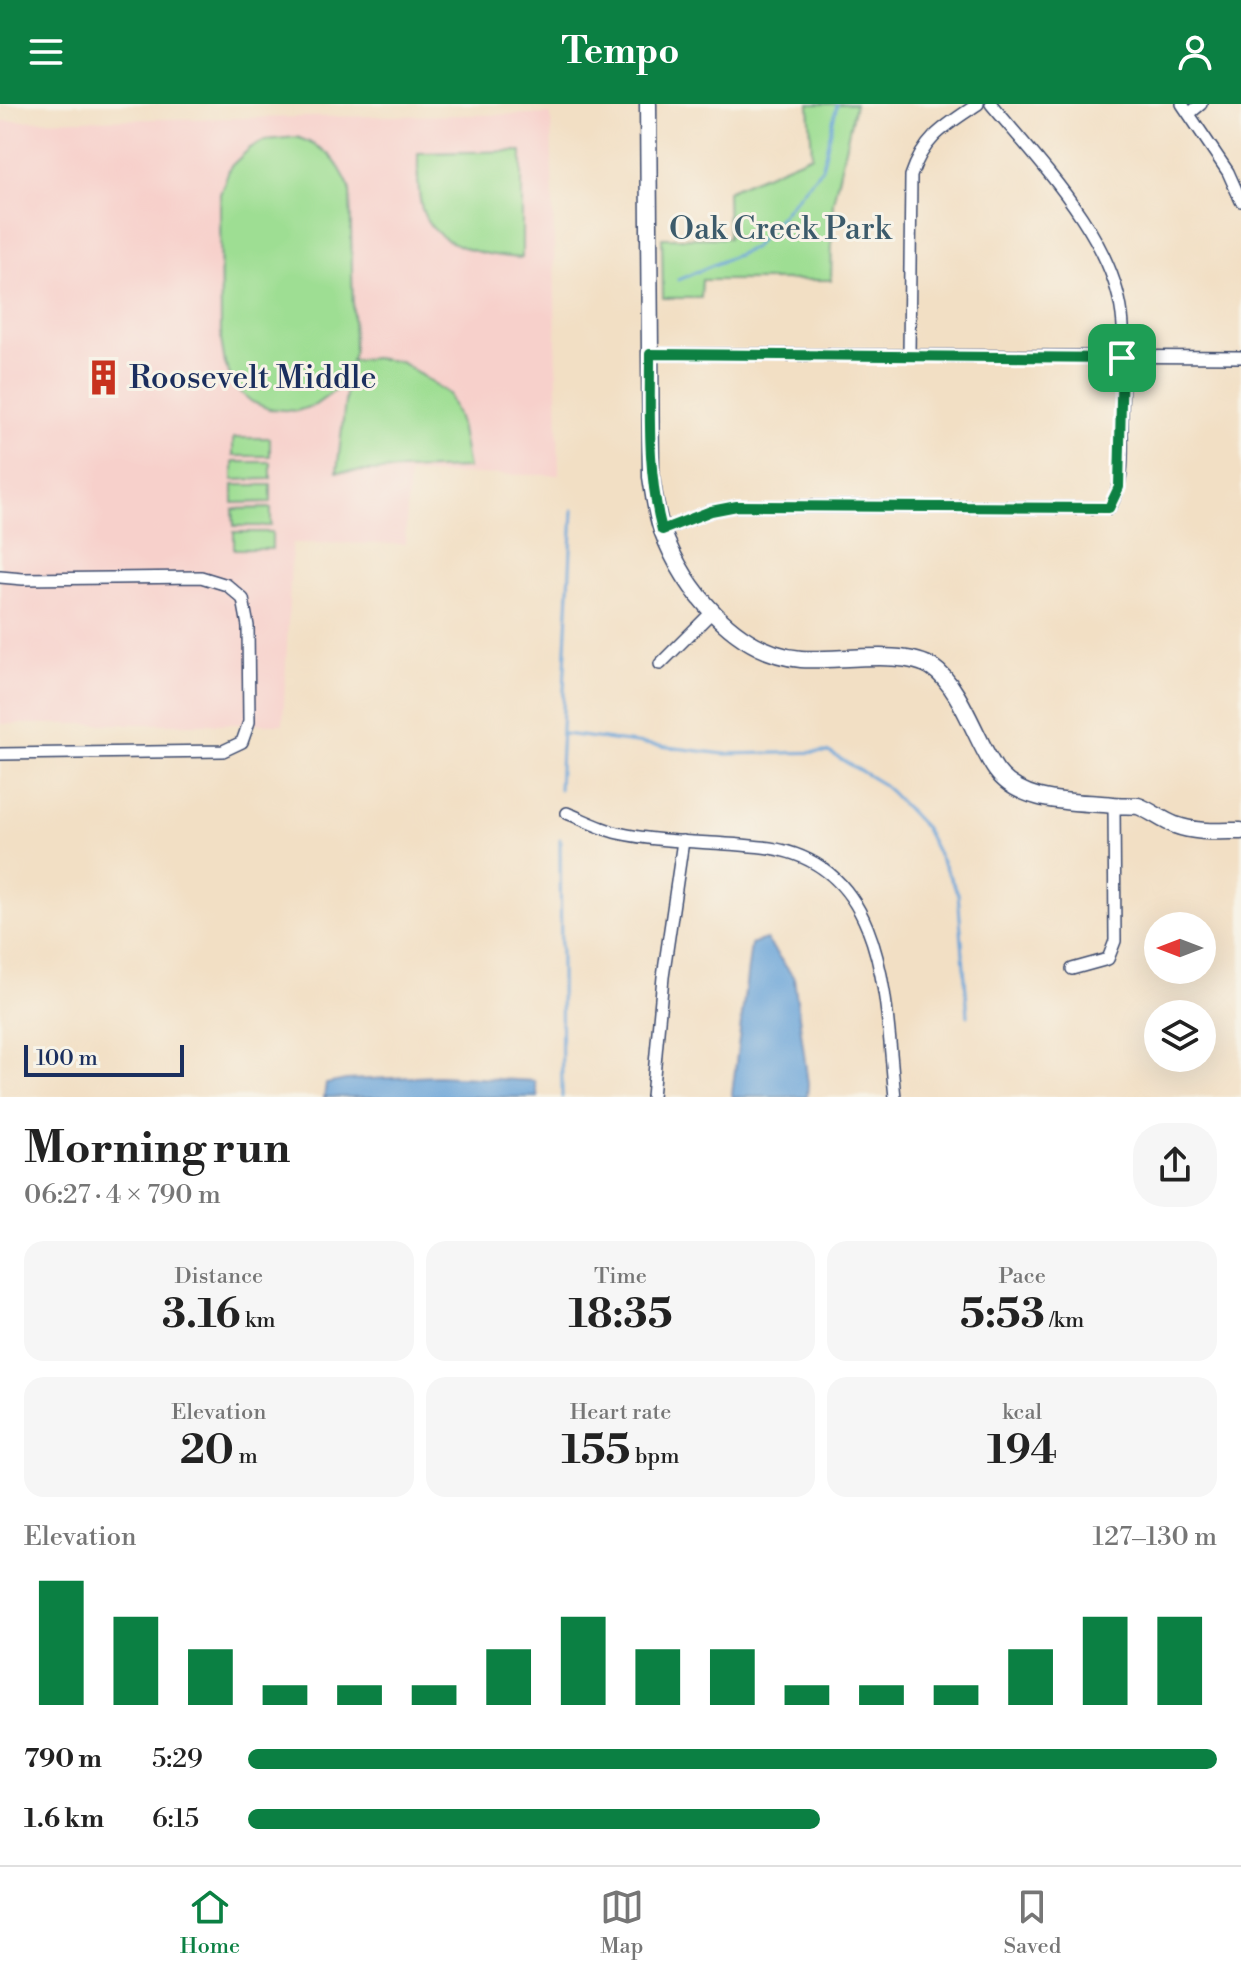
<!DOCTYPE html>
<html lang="en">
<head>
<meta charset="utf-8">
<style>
	body { margin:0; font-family:"Libre Bodoni",serif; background:#f6f6f6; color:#222; height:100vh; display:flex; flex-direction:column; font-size:30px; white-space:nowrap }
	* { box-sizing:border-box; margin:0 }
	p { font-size:26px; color:#767676 }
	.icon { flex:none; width:44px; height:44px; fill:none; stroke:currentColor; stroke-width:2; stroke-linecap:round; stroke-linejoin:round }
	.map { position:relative; height:993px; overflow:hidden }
	.sheet { display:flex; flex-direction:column; background:#fff; flex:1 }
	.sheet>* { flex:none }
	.needle { width:52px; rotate:270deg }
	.tools { position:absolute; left:1144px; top:808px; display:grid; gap:16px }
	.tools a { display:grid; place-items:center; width:72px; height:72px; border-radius:50%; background:#fff; box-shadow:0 8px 32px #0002; font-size:40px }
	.scale { position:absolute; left:24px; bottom:20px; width:160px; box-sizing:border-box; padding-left:8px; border:4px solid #1b2f5e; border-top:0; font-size:22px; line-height:28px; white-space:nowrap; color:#1b2f5e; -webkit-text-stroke:6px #f7f3e8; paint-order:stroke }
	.pin { position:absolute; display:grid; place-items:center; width:68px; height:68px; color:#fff; margin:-34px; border-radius:16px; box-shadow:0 4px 12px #0006 }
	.round { display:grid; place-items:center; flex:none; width:84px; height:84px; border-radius:32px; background:#f6f6f6 }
	.headline { display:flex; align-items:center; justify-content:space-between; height:136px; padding:0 24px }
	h1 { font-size:44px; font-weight:800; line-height:60px }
	.metrics { display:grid; grid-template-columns:repeat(3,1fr); gap:12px; height:136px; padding:8px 24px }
	.metrics div { display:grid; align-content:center; border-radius:20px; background:#f6f6f6; text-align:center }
	.metrics b { font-size:40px; font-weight:800 }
	.metrics small { font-size:22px; font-weight:400 }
	.metrics p { font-size:22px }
	.chart { height:224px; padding:16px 24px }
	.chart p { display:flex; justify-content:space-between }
	.chart svg { width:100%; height:144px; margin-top:8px; stroke:#0b8043; stroke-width:6 }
	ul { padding:0 24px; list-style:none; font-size:26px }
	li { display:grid; grid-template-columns:128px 96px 1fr; align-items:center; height:60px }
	li i { height:20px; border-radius:10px; background:#0b8043 }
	header { display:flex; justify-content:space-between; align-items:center; height:104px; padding:0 24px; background:#0b8043; color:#fff; font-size:36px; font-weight:800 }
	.tabs { display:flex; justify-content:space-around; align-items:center; height:112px; border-top:2px solid #e0e0e0; background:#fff; font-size:22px; color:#767676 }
	.tabs a { display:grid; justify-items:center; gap:4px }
	.tabs .selected { color:#0b8043 }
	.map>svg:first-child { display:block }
	.built { fill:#f7d0cb }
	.green { fill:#9ede93; stroke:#5c8678; stroke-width:2 }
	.water { fill:#67a3d8; stroke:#41699b; stroke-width:2 }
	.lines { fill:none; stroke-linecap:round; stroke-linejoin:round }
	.stream { stroke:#67a3d8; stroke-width:3 }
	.street-casing { stroke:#3b496d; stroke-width:14 }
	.secondary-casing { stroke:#3b496d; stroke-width:19 }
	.street { stroke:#fff; stroke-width:11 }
	.secondary { stroke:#fff; stroke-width:16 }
	.route-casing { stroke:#fff; stroke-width:16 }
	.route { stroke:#0b8043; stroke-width:10 }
	.labels { text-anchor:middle; stroke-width:6; stroke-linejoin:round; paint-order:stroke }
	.park-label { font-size:32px; fill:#3c5b6b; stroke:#f7f3e8 }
	.poi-label { font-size:32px; fill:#1b2f5e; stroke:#f7f3e8; text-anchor:start }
</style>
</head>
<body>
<header><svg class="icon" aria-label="menu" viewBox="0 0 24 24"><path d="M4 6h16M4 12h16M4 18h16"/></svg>Tempo<svg class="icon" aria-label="person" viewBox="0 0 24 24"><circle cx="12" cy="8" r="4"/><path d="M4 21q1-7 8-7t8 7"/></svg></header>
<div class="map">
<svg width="1241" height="993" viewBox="0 0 1241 993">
	<rect width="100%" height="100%" fill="#f7f3e8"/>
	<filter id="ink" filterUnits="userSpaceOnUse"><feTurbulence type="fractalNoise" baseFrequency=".0125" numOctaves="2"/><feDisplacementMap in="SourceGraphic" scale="16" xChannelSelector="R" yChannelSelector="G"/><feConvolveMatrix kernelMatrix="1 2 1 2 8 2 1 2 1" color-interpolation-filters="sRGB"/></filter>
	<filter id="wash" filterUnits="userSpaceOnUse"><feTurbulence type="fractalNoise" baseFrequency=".006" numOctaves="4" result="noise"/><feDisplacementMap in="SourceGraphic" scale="32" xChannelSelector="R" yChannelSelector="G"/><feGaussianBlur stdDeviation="1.8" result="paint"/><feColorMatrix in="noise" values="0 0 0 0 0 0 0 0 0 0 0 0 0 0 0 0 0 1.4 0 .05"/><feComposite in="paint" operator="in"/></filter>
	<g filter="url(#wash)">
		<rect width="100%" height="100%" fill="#f2dfc4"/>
		<polygon class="built" points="551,10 559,371 409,370 405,440 292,439 283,620 0,620 0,17"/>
		<g class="green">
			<polygon points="809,0 855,0 833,98 831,176 702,176 701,194 663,194 662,134 728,134 727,87 812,51"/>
			<path d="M297,33c31,12 39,21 53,51l4,164 -3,9 23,-3 27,4 48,32 11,30 8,44 -131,4 12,-105 -13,23 -21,15 -18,6 -28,-2 -17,-7 -16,-13 -11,-25 -4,-24 -1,-146 10,-27 20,-19 15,-8z"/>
			<path d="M522,47v107c-34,-2 -88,-10 -100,-49 -5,-19 -4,-38 -4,-56z"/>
			<rect x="233" y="334" width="37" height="18"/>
			<polygon points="233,358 271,358 271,375 233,376"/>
			<polygon points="233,381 271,381 271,398 233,399"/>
			<polygon points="271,404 271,422 234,422 233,405"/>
			<rect x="234" y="428" width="38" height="17"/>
		</g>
		<g class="water">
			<polygon points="766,835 794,874 808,980 807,993 733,993 732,990 751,840"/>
			<polygon points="438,972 535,977 538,993 324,993 326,980 346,976"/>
		</g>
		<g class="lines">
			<g class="stream">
				<polyline points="678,176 753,144 822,64 837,0"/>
				<polyline points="564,630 724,650 829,648 884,681 924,723 958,789 968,912"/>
				<polyline points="559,685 573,406"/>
				<polyline points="560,735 562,993"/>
			</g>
		</g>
	</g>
	<g filter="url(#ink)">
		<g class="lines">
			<defs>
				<g id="street">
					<polyline points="1182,0 1228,68 1241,97"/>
					<polyline points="1190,9 1201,0"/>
					<polyline points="650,250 1241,253"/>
					<path d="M909,251l2,-179c13,-39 34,-50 67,-72"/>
					<path d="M662,426l49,-19 26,-5 372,2c18,-27 12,-64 13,-95 0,-32 4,-67 0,-98 -10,-79 -82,-152 -131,-211"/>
					<polyline points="0,473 23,475 201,473 227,481 243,495 248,522 249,618 242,638 223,647 0,650"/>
					<polyline points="660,560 712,508"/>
					<path d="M567,709c17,7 34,16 51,20 50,11 102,8 152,15 119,18 115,157 125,249"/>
					<polyline points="1072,865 1108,855 1115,837 1114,701"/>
					<polyline points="652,993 663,873 683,737"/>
				</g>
				<path id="secondary" d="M648,0l3,373c3,18 5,36 11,53 22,59 73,123 139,129 34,3 104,-11 132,9 27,18 44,75 63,102 25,35 79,31 117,35 8,1 17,0 25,1 10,3 25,15 37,19 21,8 44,6 66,6"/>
			</defs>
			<use href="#street" class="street-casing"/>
			<use href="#secondary" class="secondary-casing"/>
			<use href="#street" class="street"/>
			<use href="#secondary" class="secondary"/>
		</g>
	</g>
	<g class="lines" filter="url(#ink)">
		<defs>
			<path id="route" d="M650,250l472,4 -3,129 -10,21 -372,-2 -26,5 -49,19c-15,-58 -12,-116 -12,-176z"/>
		</defs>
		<use href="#route" class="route-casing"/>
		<use href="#route" class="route"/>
	</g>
	<defs>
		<symbol id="building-bare" viewBox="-9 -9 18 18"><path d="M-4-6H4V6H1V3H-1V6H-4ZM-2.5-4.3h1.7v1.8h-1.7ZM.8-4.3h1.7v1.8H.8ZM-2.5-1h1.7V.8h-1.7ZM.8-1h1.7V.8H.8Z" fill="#c8321e" stroke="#f7f3e8" stroke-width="2.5" paint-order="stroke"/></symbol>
	</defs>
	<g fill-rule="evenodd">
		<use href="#building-bare" x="78" y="248" width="51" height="51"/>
	</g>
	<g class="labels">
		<g class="park-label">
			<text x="780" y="135">Oak Creek Park</text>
		</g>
		<g class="poi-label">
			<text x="129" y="284">Roosevelt Middle</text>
		</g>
	</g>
</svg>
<div class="tools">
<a><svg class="needle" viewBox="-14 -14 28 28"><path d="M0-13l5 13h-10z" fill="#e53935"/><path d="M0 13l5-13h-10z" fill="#767676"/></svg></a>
<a><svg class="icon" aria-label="layers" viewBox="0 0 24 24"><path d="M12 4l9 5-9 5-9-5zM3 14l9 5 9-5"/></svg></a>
</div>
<div class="scale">100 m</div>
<div class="pin" style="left:1122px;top:254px;background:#1e9e55"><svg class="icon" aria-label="arrive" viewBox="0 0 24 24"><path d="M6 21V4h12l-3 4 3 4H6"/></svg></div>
</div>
<section class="sheet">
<div class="headline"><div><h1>Morning run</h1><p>06:27 · 4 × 790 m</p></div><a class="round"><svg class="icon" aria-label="share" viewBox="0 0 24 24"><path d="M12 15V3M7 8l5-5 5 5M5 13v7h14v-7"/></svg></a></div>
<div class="metrics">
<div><p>Distance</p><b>3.16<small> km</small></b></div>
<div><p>Time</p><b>18:35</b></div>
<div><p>Pace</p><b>5:53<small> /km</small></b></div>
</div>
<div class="metrics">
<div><p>Elevation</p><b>20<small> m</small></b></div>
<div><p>Heart rate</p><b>155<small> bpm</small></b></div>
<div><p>kcal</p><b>194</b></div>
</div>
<div class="chart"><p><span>Elevation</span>127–130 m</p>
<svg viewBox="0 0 160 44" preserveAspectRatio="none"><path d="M5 44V6M15 44V17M25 44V27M35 44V38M45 44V38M55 44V38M65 44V27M75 44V17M85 44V27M95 44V27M105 44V38M115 44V38M125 44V38M135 44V27M145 44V17M155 44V17"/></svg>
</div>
<ul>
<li><b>790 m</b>5:29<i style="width:100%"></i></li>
<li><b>1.6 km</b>6:15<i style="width:59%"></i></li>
</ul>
</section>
<nav class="tabs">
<a class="selected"><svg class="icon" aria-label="home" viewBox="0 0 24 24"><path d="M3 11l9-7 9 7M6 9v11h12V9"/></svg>Home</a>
<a><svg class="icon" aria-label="map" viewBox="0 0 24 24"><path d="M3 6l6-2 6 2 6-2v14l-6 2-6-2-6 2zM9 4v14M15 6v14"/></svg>Map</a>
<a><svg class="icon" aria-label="saved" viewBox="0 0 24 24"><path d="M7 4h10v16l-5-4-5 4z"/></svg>Saved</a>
</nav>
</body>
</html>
